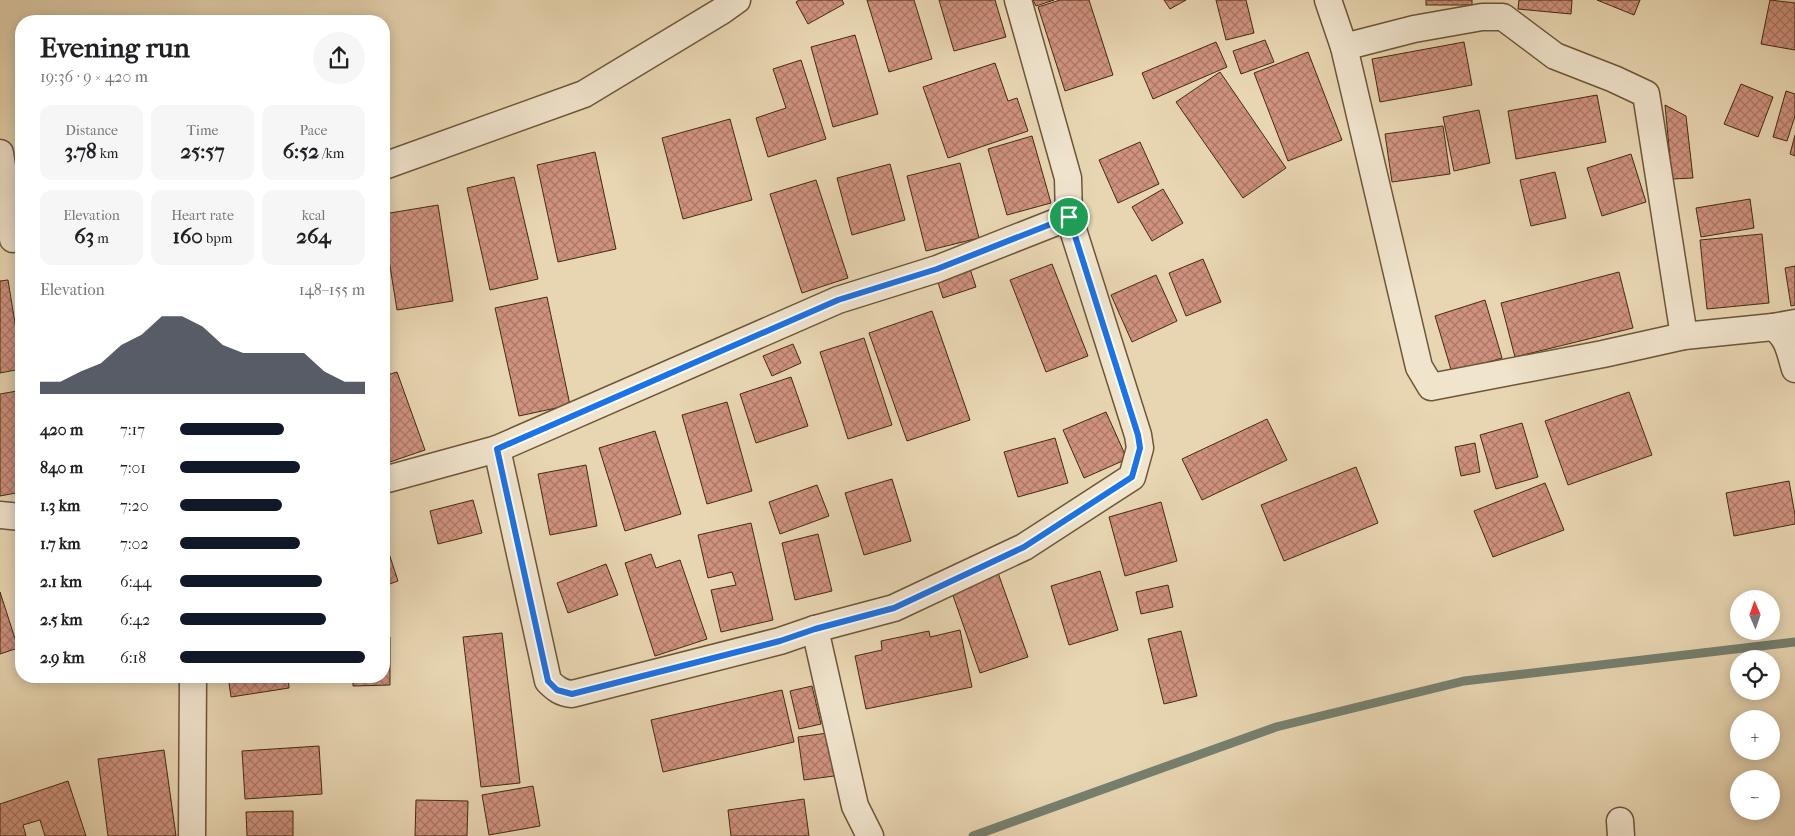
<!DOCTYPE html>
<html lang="en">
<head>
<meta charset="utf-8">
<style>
	body { margin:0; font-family:"IM FELL French Canon",serif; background:#f6f6f6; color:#202124; height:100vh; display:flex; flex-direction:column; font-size:19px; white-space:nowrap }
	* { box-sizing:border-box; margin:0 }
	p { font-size:16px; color:#757577 }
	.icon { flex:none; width:28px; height:28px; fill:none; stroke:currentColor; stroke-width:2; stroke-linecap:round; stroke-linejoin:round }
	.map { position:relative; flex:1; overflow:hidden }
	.details { position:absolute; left:15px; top:15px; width:375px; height:668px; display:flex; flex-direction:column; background:#fff; border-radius:20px; box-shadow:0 2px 12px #0003 }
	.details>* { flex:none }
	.needle { width:32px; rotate:358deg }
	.buttons { position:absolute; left:1730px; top:590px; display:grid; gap:10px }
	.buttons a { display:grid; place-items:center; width:50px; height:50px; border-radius:50%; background:#fff; box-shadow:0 2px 12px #0003; font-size:25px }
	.pin { position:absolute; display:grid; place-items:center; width:42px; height:42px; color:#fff; margin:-21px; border:2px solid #fff; border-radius:50%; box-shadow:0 1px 5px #0007 }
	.round { display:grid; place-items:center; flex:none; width:52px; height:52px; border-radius:26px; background:#f6f6f6 }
	.overview { display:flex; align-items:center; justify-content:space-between; height:85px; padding:0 25px }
	h1 { font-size:28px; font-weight:700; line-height:38px }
	.metrics { display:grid; grid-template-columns:repeat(3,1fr); gap:8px; height:85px; padding:5px 25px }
	.metrics div { display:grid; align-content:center; border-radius:12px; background:#f6f6f6; text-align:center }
	.metrics b { font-size:21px; font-weight:700 }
	.metrics small { font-size:14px; font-weight:400 }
	.metrics p { font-size:14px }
	.chart { height:140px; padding:10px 25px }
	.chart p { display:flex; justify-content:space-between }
	.chart svg { width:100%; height:90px; margin-top:5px; fill:#111827; opacity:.7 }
	ul { padding:0 25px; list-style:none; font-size:16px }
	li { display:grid; grid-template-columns:80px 60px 1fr; align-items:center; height:38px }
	li i { height:12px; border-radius:6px; background:#111827 }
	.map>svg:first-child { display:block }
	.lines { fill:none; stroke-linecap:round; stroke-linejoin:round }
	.stream { stroke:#76806f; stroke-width:9 }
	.building { fill:url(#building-cross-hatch); stroke:#442b0f }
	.street-casing { stroke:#6d5638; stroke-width:29 }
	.street { stroke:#f0e4cd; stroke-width:26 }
	.route-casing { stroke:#fff; stroke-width:10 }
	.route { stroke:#1a73e8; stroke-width:6 }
</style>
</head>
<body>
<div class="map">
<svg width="1795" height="836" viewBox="0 0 1795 836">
	<defs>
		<pattern id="building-cross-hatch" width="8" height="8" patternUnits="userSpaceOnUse" patternTransform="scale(1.25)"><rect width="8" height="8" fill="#d0927f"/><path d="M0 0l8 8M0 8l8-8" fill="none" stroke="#a76"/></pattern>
	</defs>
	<rect width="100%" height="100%" fill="#e8d6b2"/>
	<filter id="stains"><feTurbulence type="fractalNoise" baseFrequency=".004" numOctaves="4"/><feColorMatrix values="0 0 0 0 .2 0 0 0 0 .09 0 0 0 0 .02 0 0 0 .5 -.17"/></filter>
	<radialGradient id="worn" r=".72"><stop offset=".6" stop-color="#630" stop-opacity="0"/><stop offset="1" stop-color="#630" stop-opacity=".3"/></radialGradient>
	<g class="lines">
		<polyline class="stream" points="973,836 1276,727 1464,681 1795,642"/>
	</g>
	<g class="building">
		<polygon points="799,0 842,0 844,4 808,24 796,2"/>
		<polygon points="867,0 914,0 932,59 889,72"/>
		<polygon points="939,0 995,0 1006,37 954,51"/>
		<polygon points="1033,0 1054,0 1036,6"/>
		<polygon points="1060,0 1089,0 1113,75 1065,91 1038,7"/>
		<polygon points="1164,0 1186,0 1170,9"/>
		<polygon points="1216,0 1246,0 1254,33 1226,40"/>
		<rect x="1426" y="0" width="46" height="5"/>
		<polygon points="1519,0 1572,0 1571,14 1518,9"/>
		<polygon points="1597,0 1640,0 1634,15"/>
		<polygon points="1770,0 1795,3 1795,50 1761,44"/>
		<polygon points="855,35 878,114 833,127 811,47"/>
		<polygon points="1265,40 1274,62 1241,74 1233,51"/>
		<polygon points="1216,42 1227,67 1153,99 1142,73"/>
		<polygon points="1464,42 1472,85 1380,102 1372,59"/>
		<polygon points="1308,52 1342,140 1288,161 1254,73"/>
		<polygon points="801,60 826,139 768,157 756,118 786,108 773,69"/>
		<polygon points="995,63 1008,101 1017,98 1028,131 948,158 923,87"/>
		<polygon points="1220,72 1286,168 1243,198 1176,102"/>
		<polygon points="1741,84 1773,97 1758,137 1724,124"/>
		<polygon points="1786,91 1795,94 1795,116 1787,141 1773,137"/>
		<polygon points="1597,95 1606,142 1516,159 1508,111"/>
		<polygon points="1665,105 1686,116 1693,178 1672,179"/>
		<polygon points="1479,110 1490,163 1454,171 1443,117"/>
		<polygon points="730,119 752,200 683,219 662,138"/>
		<polygon points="1443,126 1450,174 1392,182 1385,134"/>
		<polygon points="1795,135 1795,156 1790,154"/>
		<polygon points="1032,136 1051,203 1007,215 988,149"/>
		<polygon points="1140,142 1159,184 1118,203 1099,160"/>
		<polygon points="595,152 616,249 558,262 537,165"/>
		<polygon points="1631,154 1646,202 1602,216 1587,168"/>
		<polygon points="960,163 979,238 926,251 907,176"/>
		<polygon points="890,164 905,220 852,235 837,178"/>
		<polygon points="1555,172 1566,218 1531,226 1520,180"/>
		<polygon points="514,177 538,279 490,290 467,188"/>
		<polygon points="816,180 848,278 802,293 770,194"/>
		<polygon points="1163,189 1183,223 1152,241 1132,207"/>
		<polygon points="1750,199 1754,228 1701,237 1696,208"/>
		<polygon points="438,205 453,301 397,310 384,229 384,214"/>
		<polygon points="1762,234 1769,303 1707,309 1700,240"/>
		<polygon points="1203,259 1221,302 1186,316 1169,273"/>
		<polygon points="1052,264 1088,356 1046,372 1010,280"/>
		<polygon points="969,266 976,287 943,298 936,276"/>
		<polygon points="1795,266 1795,305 1791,306 1785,268"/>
		<polygon points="1619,272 1633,328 1515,357 1501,303"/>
		<polygon points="1156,275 1177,321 1132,342 1111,295"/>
		<polygon points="8,280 21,360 21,369 0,373 0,281"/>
		<polygon points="547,297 570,405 519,416 495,308"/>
		<polygon points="1485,300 1502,358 1452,373 1435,316"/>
		<polygon points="932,311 970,420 907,441 869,333"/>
		<polygon points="864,338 892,425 848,439 820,352"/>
		<polygon points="793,344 801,363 772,376 763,356"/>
		<polygon points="397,372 425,450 384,464 384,376"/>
		<polygon points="791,377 808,426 756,443 740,394"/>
		<polygon points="17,391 21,413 21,492 0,496 0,394"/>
		<polygon points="1629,392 1652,455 1568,485 1545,421"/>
		<polygon points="727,402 752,491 707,504 682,415"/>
		<polygon points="1106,412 1127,459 1084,478 1063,430"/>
		<polygon points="1267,419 1287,460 1202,500 1182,459"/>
		<polygon points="1522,423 1538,477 1496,489 1480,435"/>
		<polygon points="655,431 681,514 625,531 599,448"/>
		<polygon points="1055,438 1068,483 1018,497 1004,452"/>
		<polygon points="1475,443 1480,472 1461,476 1455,447"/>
		<polygon points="586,465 597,526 550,535 538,474"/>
		<polygon points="1356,467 1378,523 1284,561 1261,505"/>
		<polygon points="892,479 911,541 864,555 845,493"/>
		<polygon points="1789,481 1795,515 1795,524 1734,536 1726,493"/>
		<polygon points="1545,483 1564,530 1493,557 1474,511"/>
		<polygon points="817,485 829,516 780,534 769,502"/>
		<polygon points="473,500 482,533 438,544 430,511"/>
		<polygon points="1161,502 1177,561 1125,576 1109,517"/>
		<polygon points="751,523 773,620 721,632 711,590 736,585 732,572 708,578 698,535"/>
		<polygon points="818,534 832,591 795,600 782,543"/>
		<polygon points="384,538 398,581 384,586"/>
		<polygon points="651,554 656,568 680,560 707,639 655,656 625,563"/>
		<polygon points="606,564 618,595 568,613 557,583"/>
		<polygon points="997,570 1028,657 980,673 950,587"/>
		<polygon points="1100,571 1118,630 1069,645 1051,586"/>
		<polygon points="1168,585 1173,607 1141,614 1136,592"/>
		<polygon points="0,592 18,648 0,654"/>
		<polygon points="960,630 972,687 866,709 855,656 882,650 881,641 929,631 930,637"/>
		<polygon points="1181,631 1197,696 1164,704 1148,639"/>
		<polygon points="502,633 520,783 481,787 463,637"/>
		<polygon points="384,637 390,637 390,685 353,686 353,676 384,676"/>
		<polygon points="228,676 288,676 289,688 231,697"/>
		<polygon points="812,686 821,724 799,729 790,691"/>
		<polygon points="782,690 794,742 663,772 651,720"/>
		<polygon points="828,733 834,776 804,780 798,737"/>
		<polygon points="319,746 322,794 245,799 242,751"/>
		<polygon points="164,750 176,836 108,836 98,759"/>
		<polygon points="68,781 86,836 45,836 40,820 23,825 26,836 0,836 0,804"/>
		<polygon points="533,786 540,826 489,835 482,795"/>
		<polygon points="804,799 809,836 731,836 728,810"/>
		<polygon points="416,800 468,801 467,836 415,836"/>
		<polygon points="293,811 293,836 247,836 246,812"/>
	</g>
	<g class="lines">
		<defs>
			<g id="street">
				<polyline points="1328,0 1344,47 1419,367 1431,387 1603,354 1684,336 1773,327 1795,323"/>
				<polyline points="1344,47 1414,29 1482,17 1503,17 1555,56 1614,79 1646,94 1684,336"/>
				<polyline points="0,153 13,239"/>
				<polyline points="384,166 584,94 723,10 737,0"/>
				<path d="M1773,327c15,9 17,26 22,42"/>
				<path d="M497,449l51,232c8,8 13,12 24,13l208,-53 35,-12 79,-21 130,-61 108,-70 8,-29 -2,-13 -69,-218"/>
				<polyline points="384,480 497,449 838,300 937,269 1069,217 1068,178 1018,0"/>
				<polyline points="0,515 21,517"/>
				<polyline points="815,629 855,806 870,836"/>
				<polyline points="1620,821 1621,836"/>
				<polyline points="192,836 193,676"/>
			</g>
		</defs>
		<use href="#street" class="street-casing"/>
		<use href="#street" class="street"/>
	</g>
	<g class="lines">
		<defs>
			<polygon id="route" points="1069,217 1138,435 1140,448 1132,477 1024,547 894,608 815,629 780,641 572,694 557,690 548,681 497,449 838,300 937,269"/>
		</defs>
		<use href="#route" class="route-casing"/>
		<use href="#route" class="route"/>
	</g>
	<rect width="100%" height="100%" filter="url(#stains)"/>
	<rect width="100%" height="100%" fill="url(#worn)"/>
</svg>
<div class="buttons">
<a><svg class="needle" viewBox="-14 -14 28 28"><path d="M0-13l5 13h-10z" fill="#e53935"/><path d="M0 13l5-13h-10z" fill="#757577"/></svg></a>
<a><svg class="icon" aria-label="locate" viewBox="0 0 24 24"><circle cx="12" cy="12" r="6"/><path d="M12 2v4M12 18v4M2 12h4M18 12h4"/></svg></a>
<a>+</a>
<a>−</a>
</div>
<div class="pin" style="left:1069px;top:217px;background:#1e9e55"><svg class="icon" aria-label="arrive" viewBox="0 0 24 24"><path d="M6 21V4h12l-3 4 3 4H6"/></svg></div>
<section class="details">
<div class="overview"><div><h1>Evening run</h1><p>19:36 · 9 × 420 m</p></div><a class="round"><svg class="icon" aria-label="share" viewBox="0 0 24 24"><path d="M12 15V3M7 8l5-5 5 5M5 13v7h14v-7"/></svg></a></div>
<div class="metrics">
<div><p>Distance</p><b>3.78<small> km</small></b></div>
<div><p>Time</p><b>25:57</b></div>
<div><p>Pace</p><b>6:52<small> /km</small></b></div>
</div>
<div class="metrics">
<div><p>Elevation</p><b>63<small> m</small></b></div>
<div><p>Heart rate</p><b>160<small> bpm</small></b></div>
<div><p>kcal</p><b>264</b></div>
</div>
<div class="chart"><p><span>Elevation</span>148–155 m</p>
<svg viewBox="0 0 160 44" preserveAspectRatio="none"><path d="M0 44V38L10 38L20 33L30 29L40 20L50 15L60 6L70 6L80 11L90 20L100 24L110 24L120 24L130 24L140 33L150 38L160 38V44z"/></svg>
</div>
<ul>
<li><b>420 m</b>7:17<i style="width:56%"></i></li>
<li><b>840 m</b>7:01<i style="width:65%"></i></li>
<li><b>1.3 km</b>7:20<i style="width:55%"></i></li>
<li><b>1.7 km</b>7:02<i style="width:65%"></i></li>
<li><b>2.1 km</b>6:44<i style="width:77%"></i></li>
<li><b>2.5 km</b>6:42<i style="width:79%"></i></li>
<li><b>2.9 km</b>6:18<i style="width:100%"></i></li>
</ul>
</section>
</div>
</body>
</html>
